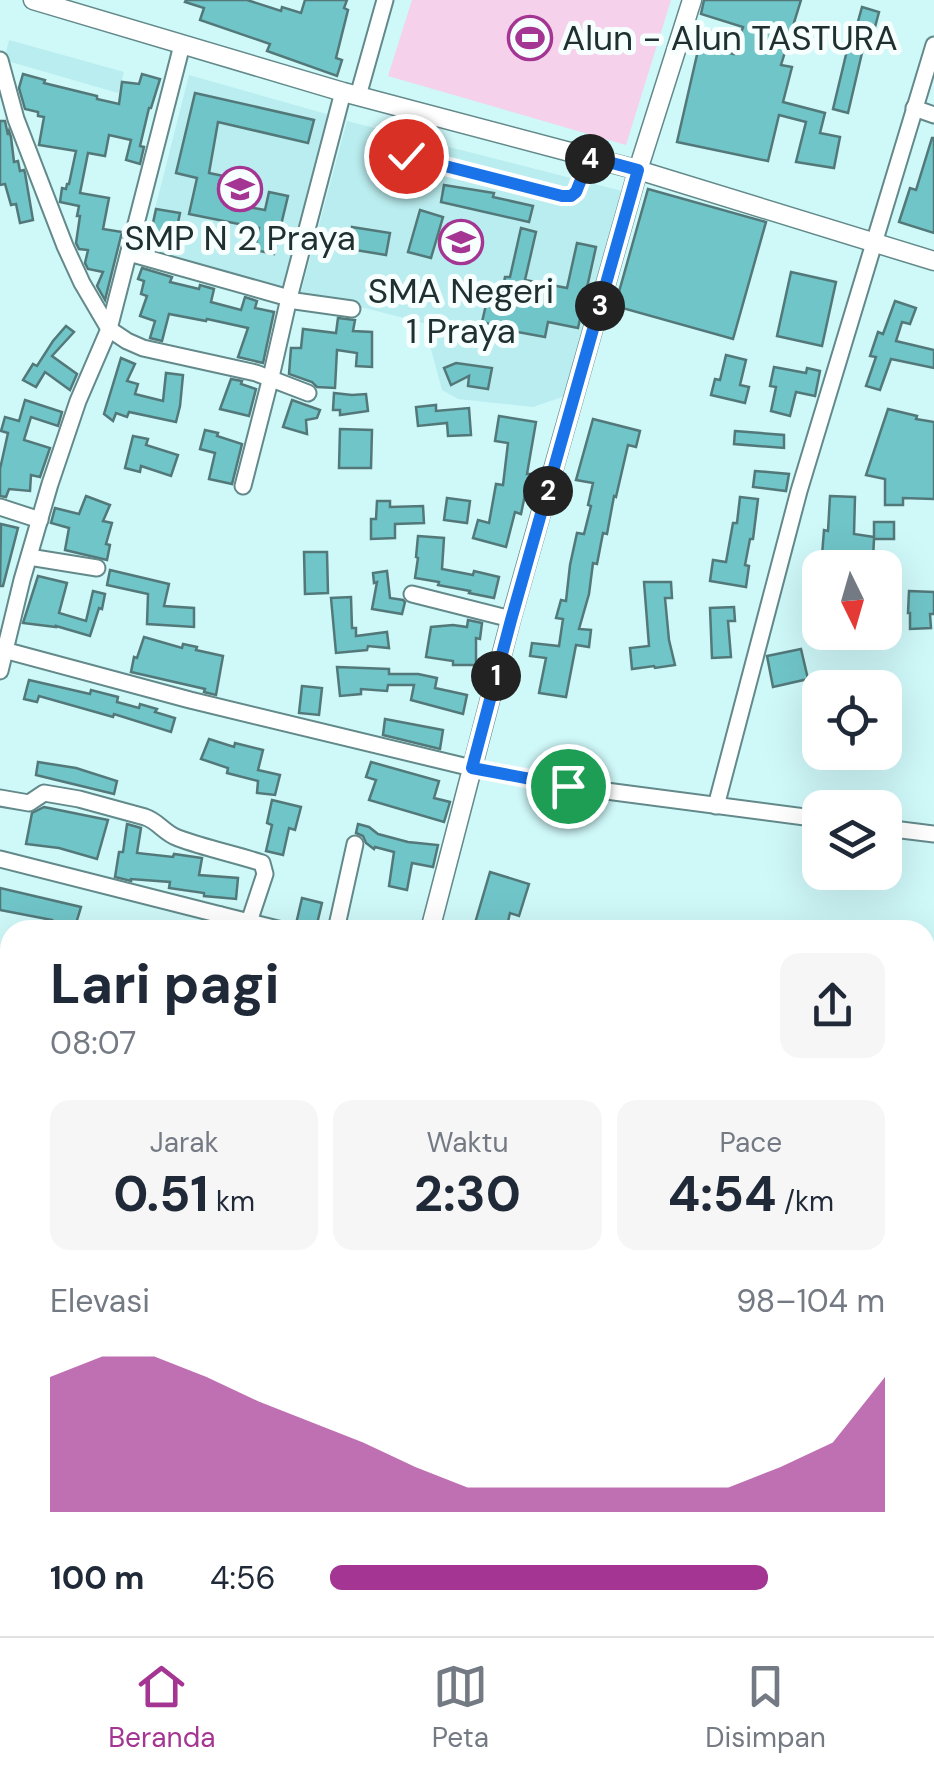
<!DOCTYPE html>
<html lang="id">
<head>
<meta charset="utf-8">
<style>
	body { margin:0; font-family:"DM Sans",sans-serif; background:#f6f6f7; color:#1f2937; height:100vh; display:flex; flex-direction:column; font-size:38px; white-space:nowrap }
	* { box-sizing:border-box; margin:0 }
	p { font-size:32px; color:#747a83 }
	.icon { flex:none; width:55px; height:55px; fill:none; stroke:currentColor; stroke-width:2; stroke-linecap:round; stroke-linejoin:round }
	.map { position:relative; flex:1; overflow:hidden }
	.panel { position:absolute; left:0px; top:920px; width:935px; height:718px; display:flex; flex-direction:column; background:#fff; border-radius:30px 30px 0 0; box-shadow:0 10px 40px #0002 }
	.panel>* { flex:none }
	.needle { width:65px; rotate:175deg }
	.fabs { position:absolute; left:802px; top:550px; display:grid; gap:20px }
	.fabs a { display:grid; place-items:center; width:100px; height:100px; border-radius:20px; background:#fff; box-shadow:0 10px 40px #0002; font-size:50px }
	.pin { position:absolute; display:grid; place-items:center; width:85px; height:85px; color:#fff; margin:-42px; border:5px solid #fff; border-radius:50%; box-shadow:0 2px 10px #0007 }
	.km { position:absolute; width:50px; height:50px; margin:-25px; border-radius:50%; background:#222; color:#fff; font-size:28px; line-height:50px; text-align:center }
	.round { display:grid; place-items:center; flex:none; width:105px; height:105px; border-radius:20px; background:#f6f6f7 }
	.summary { display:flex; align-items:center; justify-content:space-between; height:170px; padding:0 50px }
	h1 { font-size:55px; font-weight:700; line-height:75px }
	.stats { display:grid; grid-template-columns:repeat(3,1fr); gap:15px; height:170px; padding:10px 50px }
	.stats div { display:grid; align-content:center; border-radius:20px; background:#f6f6f7; text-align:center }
	.stats b { font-size:50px; font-weight:700 }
	.stats small { font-size:28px; font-weight:400 }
	.stats p { font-size:28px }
	.chart { height:280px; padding:20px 50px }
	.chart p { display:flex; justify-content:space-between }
	.chart svg { width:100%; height:180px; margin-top:10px; fill:#a43592; opacity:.7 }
	ul { padding:0 50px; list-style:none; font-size:32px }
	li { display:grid; grid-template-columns:160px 120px 1fr; align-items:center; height:75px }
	li i { height:25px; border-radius:12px; background:#a43592 }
	.menu { display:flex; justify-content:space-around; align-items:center; height:140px; border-top:2px solid #e0e1e3; background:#fff; font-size:28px; color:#747a83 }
	.menu a { display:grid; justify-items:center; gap:5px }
	.menu .selected { color:#a43592 }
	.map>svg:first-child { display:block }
	.built { fill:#baedef }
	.green { fill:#f5d1ec }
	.building { fill:#70c5c8; stroke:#537879; stroke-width:2.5 }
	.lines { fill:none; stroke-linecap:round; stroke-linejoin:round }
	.service-casing { stroke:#63898a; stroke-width:11 }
	.minor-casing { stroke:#63898a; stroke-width:19 }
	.tertiary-casing { stroke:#63898a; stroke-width:21 }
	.secondary-casing { stroke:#63898a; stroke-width:24 }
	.service { stroke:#fff; stroke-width:8 }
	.minor { stroke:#fff; stroke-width:15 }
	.tertiary { stroke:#fff; stroke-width:18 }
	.secondary { stroke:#fff; stroke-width:20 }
	.route-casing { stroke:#fff; stroke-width:20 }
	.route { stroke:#1a73e8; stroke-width:12 }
	.labels { text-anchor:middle; stroke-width:10; stroke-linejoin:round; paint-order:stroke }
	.poi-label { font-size:35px; fill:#203031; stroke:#f6fefe }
</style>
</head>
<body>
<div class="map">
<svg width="934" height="1636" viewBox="0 0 934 1636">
	<rect width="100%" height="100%" fill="#cff8f9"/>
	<g class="built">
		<polygon points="9,40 124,72 118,93 4,60"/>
		<polygon points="189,75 337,117 293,290 142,260"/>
		<polygon points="347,121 622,191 565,396 533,407 458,399 442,390 424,323 301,292"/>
	</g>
	<polygon class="green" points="412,0 671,0 626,145 388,76"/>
	<g class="building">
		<polygon points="186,0 247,0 281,11 282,7 301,13 305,0 347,0 344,8 348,10 336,58 342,60 337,76 267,51 270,44 200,20 204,8 185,2"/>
		<polygon points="704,0 801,0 781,65 792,67 783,102 825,113 820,133 840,137 834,168 796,162 806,122 779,115 768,161 677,142 699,46 734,54 743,27 701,14"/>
		<polygon points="862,7 879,12 871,42 865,40 848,113 833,109 849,42 852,43"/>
		<polygon points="23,74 45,80 44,83 97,96 97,99 119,104 122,82 139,84 142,74 160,79 151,108 149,108 140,146 144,147 140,164 126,160 131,140 109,135 105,156 88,153 80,193 109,198 103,229 122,232 105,300 97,286 103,272 88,269 85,263 88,250 79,249 76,243 80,216 77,216 79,206 60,202 62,188 66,189 67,184 69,184 76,151 39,145 44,117 38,116 38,112 25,109 19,88"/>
		<polygon points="195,93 314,120 308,143 218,122 209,173 248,181 242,206 265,210 269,192 288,196 274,254 255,250 259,228 189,214 197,178 176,173"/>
		<polygon points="0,121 5,121 8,135 9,131 11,137 14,162 18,161 20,171 24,170 25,173 33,220 20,223 16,204 11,205 5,184 0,185"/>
		<polygon points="932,138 934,138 934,233 899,222 910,188 916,190"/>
		<polygon points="444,185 494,193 493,197 533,206 529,222 441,202"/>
		<polygon points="648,189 766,222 733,339 615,306"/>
		<polygon points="156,209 180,213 174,242 150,237"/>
		<polygon points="420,210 443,217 431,258 408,252"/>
		<polygon points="352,227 390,233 386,255 349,249"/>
		<polygon points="521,228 536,232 525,280 567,288 577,243 596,247 578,328 548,322 545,337 501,329 502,327 482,322 488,296 501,300 505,277 510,277"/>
		<polygon points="142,268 172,277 170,282 199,289 200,285 214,289 211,302 241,310 245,297 257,301 255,308 274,312 263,363 238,357 248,328 207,319 206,321 169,314 162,341 150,338 155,321 140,316 147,296 141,294 144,281 138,279"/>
		<polygon points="791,272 836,282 822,346 777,336"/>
		<polygon points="895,301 916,308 910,324 902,322 896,341 934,350 934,368 891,359 880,390 866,386 876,357 870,356 878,332 883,334"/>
		<polygon points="338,318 355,320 353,331 372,332 372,367 356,366 357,353 337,350 335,388 317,387 312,382 289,374 291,348 301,348 303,329 336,333"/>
		<polygon points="66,326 74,332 52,356 77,374 70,390 45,372 36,387 23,380 33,364 37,366 53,341"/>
		<polygon points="726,355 746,360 740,385 749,387 745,403 711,395 715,379 720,380"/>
		<polygon points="121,358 135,364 127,381 138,384 135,394 163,401 166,373 183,375 180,406 176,422 129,412 127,417 116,413 113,421 104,414"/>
		<polygon points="456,363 492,368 488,389 468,386 469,376 451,385 444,368"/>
		<polygon points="774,367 806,373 807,368 820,371 815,396 796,392 790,416 771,411 776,387 770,386"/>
		<polygon points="231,379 242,381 241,384 256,389 249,416 220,409"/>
		<polygon points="334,393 352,395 366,394 368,411 340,415 340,410 333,410"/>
		<polygon points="25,400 62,412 58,426 31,417 24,440 50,448 40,477 31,475 30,491 9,489 6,497 0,496 0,469 8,433 1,431 5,417 19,421"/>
		<polygon points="292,400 320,410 317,418 306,420 307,434 283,427"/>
		<polygon points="436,405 436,411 469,408 471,435 448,436 447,423 418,426 416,407"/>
		<polygon points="888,409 917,416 916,419 934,422 934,499 903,498 903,505 885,505 885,479 866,475"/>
		<polygon points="499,416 536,422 527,474 539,474 536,485 527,485 521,514 515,512 506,547 473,538 478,520 489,523 496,484 503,485 508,443 495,441"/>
		<polygon points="593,419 640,431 636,447 628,445 616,497 614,496 607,534 603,533 597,564 593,563 589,594 579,629 591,630 589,647 576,645 566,697 539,693 546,658 530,656 532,643 559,646 563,619 556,618 561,600 566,601 570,565 577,533 584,534 591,506 588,505 593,483 576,480"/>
		<polygon points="340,429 372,430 371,468 339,468"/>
		<polygon points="205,430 218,433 217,436 242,444 232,484 209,479 215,453 200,449"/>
		<polygon points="735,431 784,435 784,448 734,444"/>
		<polygon points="133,436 148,439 146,445 178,455 171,476 141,466 140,472 125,468"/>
		<polygon points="755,471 789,474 786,491 753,487"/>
		<polygon points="86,496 110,505 103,521 112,523 106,544 110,545 107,560 65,550 69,528 51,523 55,508 79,514"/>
		<polygon points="830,496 855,497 854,534 874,537 874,522 894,522 894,539 874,539 873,560 860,560 859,568 821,568 824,530 828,531"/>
		<polygon points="740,497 758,499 753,539 750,539 745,565 749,566 746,587 710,581 713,560 726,562 733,523 737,523"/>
		<polygon points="447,498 470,501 467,523 444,520"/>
		<polygon points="377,501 390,501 390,507 423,506 424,523 395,524 395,538 371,539 371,519 376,519"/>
		<polygon points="1,524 18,528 3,586 0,586"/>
		<polygon points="418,536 444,538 442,569 473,575 474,571 499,577 494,598 469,593 470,591 438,585 439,582 415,578 418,558 416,557"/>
		<polygon points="304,552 327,552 328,593 305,594"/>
		<polygon points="110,570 169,584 164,606 194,608 194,627 147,624 148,594 107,585"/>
		<polygon points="387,571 390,598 403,600 405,602 402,614 372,609 377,582 374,583 373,573"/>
		<polygon points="38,576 67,583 59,613 86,621 93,591 105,594 102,609 99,608 90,636 56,626 56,627 23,623"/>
		<polygon points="644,582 671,582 672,598 665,598 669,640 675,665 655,668 654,666 632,669 630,648 649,646"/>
		<polygon points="909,591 934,592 934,614 930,614 931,628 910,629 910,613 908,613"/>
		<polygon points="351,597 352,628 356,628 356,636 387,632 389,648 368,646 367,650 336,653 331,598"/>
		<polygon points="734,607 735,621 728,621 731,657 712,658 710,608"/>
		<polygon points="468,620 482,623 480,639 476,638 476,665 453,665 453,661 426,657 431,627 453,625 467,627"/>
		<polygon points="144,637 182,648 183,644 197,647 196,650 223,656 216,695 204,692 205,689 131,672 134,657 137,658"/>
		<polygon points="801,649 808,679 773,687 767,656"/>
		<polygon points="337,667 389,669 389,674 418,674 437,678 435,688 467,695 463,714 411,700 414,685 388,685 387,691 361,689 361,694 340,696"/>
		<polygon points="29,680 90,694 91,690 118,697 117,702 139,708 140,704 157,709 155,712 175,718 171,732 114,714 113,717 39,696 37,702 24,699"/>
		<polygon points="302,686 322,688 319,715 299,713"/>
		<polygon points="385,719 443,730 440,749 383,735"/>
		<polygon points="209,739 234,747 235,743 263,750 258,770 280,775 275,795 257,793 258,781 227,773 228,768 201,759"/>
		<polygon points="38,762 76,768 117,781 114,794 36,775"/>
		<polygon points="371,762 439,781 434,798 450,802 444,822 369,800 376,780 366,777"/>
		<polygon points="272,800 301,807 295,830 289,828 283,855 266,851 272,825 267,823"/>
		<polygon points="44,807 108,820 97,859 59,848 26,844 32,813"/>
		<polygon points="127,824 141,828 137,853 173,857 174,854 202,858 199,875 238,878 236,899 204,896 204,893 169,888 170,882 131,879 131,881 115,877 119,852 123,852"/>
		<polygon points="358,824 369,827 378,834 408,842 438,845 433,867 412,863 407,890 389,886 394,852 375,847 374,849 366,843 363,836 356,833"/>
		<polygon points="490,872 529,884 519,916 510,913 506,930 473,930"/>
		<polygon points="0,888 81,907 74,930 50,930 52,920 0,910"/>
		<polygon points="302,898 322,903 316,928 296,924"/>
	</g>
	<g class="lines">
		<defs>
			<g id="service">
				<polyline points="685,25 725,41"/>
				<polyline points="410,111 404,148 407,156 412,158 562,196 571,197 579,188 590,157"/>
			</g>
			<g id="minor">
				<polyline points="0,60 16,119 65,246 82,283 109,329 127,341 143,348 256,373 308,393"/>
				<polyline points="358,96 385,0"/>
				<polyline points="914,108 934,115"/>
				<polyline points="129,253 289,298"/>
				<polyline points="288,300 352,309"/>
				<polyline points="243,486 271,377 289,298 343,92"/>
				<polyline points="0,507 40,520"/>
				<polyline points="29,557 97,568"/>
				<polyline points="412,594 511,619"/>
				<polyline points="0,649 190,700 472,768 568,786 820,819"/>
				<polyline points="0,671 22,580 50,484 78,401 109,329 182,45"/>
				<path d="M0,798l29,5 15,-10 35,6 66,18c13,4 19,16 33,21 27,10 56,16 84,25l3,11 -16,48"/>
				<polyline points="716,806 799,491 934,45"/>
				<polyline points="885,828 934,834"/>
				<polyline points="0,859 221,915 217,930"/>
				<polyline points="221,915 282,930"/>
				<polyline points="336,930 355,844"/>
				<polyline points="0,1162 10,1165"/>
				<polyline points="925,1285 934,1252"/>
				<polyline points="925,1446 934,1447"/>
				<polyline points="0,1589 10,1576"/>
				<polyline points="395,1628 398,1636"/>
				<polyline points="855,1628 862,1636"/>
				<polyline points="159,1636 159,1628"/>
				<polyline points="717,1636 724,1628"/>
				<polyline points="777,1636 784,1628"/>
			</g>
			<g id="tertiary">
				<polyline points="33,0 343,92 638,170 934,261"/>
				<polyline points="430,930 511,619 638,170 692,0"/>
			</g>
			<g id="secondary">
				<polyline points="0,1323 10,1327"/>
				<polyline points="925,1561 934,1562"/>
			</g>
		</defs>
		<use href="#service" class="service-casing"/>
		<use href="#minor" class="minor-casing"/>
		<use href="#tertiary" class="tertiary-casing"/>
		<use href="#secondary" class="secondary-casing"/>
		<use href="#service" class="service"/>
		<use href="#minor" class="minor"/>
		<use href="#tertiary" class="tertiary"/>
		<use href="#secondary" class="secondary"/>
	</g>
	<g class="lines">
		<defs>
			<polyline id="route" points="406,156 562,196 571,196 576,192 590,157 638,170 511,620 472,768 568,786"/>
		</defs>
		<use href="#route" class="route-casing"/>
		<use href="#route" class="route"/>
	</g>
	<defs>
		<symbol id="stadium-ring" viewBox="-11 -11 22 22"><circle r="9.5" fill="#f6fefe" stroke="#a43592" stroke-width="1.5"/><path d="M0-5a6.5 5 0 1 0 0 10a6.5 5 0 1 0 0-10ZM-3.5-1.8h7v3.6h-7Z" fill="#a43592"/></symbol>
		<symbol id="school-ring" viewBox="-11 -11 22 22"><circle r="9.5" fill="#f6fefe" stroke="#a43592" stroke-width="1.5"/><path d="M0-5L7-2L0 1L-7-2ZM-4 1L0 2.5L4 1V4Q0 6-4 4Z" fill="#a43592"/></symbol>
	</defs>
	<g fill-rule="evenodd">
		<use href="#stadium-ring" x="505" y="13" width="50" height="50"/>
		<use href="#school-ring" x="215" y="164" width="50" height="50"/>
		<use href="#school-ring" x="436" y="217" width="50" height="50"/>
	</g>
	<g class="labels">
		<g class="poi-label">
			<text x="562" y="50" text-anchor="start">Alun - Alun TASTURA</text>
			<text x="240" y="250">SMP N 2 Praya</text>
			<text x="461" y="303">SMA Negeri<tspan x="461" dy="40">1 Praya</tspan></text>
		</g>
	</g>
</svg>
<div class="fabs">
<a><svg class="needle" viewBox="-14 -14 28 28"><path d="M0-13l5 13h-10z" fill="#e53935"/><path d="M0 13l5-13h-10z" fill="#747a83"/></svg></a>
<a><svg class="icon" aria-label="locate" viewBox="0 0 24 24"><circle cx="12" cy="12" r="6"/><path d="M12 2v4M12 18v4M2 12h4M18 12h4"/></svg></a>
<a><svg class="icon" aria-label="layers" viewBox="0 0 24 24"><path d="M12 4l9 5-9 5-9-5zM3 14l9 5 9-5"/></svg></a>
</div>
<div class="pin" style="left:568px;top:786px;background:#1e9e55"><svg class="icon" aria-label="arrive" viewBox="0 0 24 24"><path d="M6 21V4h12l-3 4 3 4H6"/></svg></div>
<div class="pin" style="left:406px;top:156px;background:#d93025"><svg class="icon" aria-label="check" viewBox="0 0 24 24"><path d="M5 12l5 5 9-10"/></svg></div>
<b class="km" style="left:496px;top:676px">1</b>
<b class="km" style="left:548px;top:491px">2</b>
<b class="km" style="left:600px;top:306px">3</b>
<b class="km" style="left:590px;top:159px">4</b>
<section class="panel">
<div class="summary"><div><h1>Lari pagi</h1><p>08:07</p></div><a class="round"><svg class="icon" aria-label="share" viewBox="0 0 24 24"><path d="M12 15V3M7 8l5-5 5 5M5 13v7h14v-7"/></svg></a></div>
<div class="stats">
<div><p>Jarak</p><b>0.51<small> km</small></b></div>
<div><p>Waktu</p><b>2:30</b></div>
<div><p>Pace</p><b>4:54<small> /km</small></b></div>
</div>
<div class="chart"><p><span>Elevasi</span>98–104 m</p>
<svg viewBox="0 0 160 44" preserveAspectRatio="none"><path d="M0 44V11L10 6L20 6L30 11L40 17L50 22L60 27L70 33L80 38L90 38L100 38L110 38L120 38L130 38L140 33L150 27L160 11V44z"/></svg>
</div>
<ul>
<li><b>100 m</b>4:56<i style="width:79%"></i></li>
</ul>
</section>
</div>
<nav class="menu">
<a class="selected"><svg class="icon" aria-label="home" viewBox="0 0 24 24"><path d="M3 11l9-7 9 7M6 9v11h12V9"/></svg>Beranda</a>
<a><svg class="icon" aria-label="map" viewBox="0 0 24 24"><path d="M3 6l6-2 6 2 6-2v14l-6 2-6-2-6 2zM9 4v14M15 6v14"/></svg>Peta</a>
<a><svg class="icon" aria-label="saved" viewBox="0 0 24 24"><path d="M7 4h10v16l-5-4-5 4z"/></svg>Disimpan</a>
</nav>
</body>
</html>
